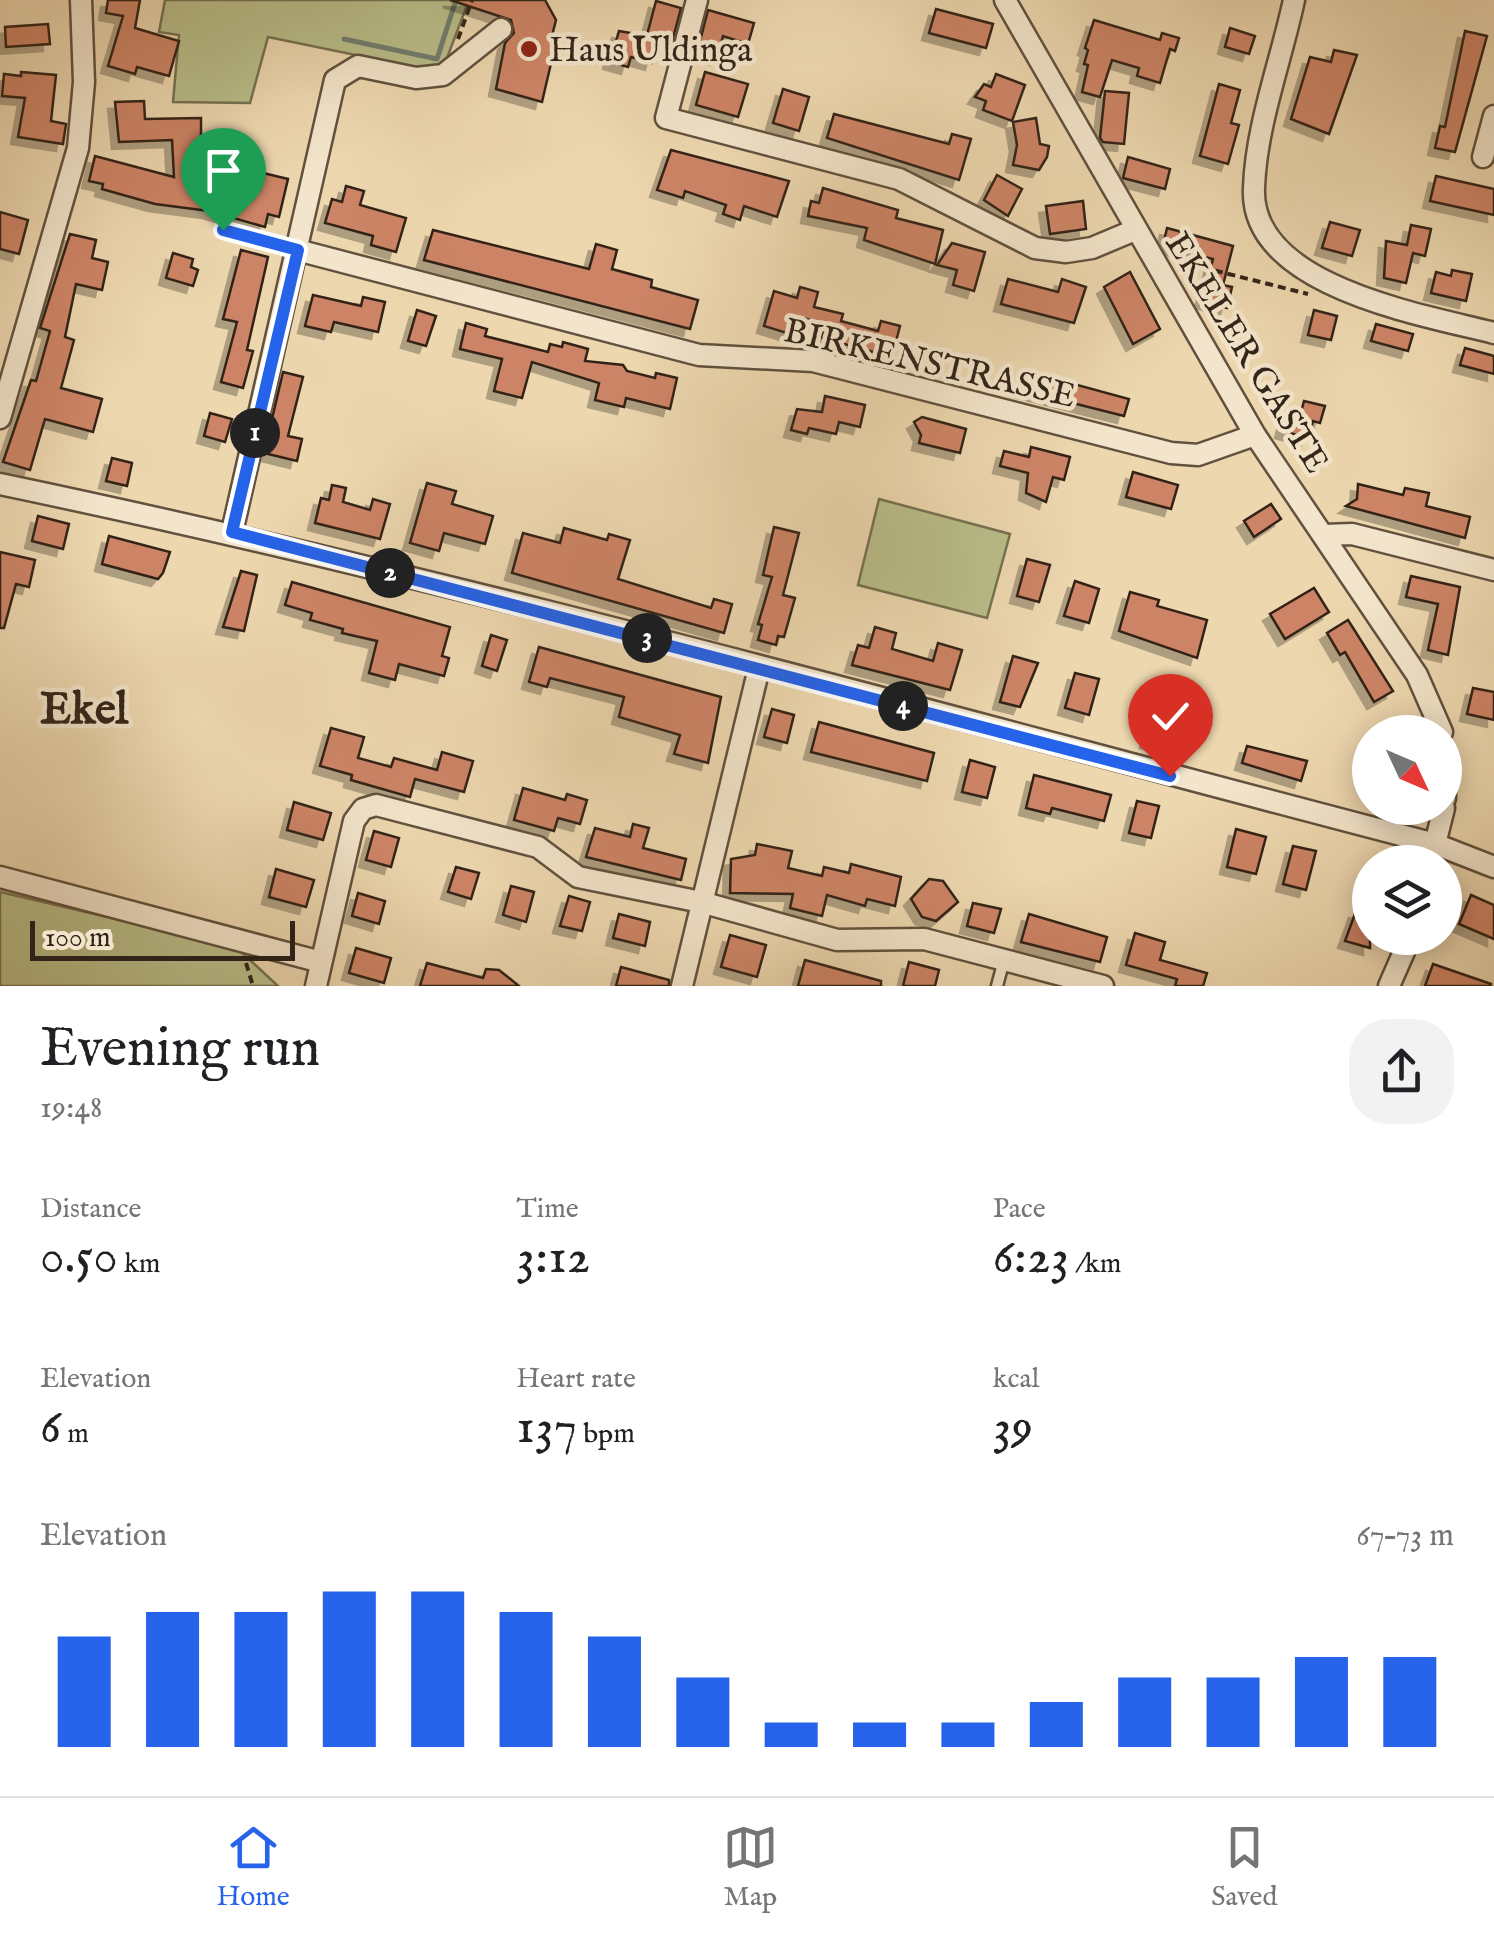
<!DOCTYPE html>
<html lang="en">
<head>
<meta charset="utf-8">
<style>
	body { margin:0; font-family:"IM FELL English",serif; background:#f2f2f2; color:#202124; height:100vh; display:flex; flex-direction:column; font-size:38px; white-space:nowrap }
	* { box-sizing:border-box; margin:0 }
	p { font-size:32px; color:#757577 }
	.icon { flex:none; width:55px; height:55px; fill:none; stroke:currentColor; stroke-width:2; stroke-linecap:round; stroke-linejoin:round }
	.map { position:relative; height:986px; overflow:hidden }
	.side { display:flex; flex-direction:column; background:#fff; flex:1 }
	.side>* { flex:none }
	.needle { width:65px; rotate:134deg }
	.controls { position:absolute; left:1352px; top:715px; display:grid; gap:20px }
	.controls a { display:grid; place-items:center; width:110px; height:110px; border-radius:50%; background:#fff; box-shadow:0 5px 25px #0003; font-size:50px }
	.scale { position:absolute; left:30px; bottom:25px; width:265px; box-sizing:border-box; padding-left:10px; border:5px solid #322419; border-top:0; font-size:28px; line-height:35px; white-space:nowrap; color:#322419; -webkit-text-stroke:8px #f3e5cb; paint-order:stroke }
	.pin { position:absolute; display:grid; place-items:center; width:85px; height:85px; color:#fff; margin:-102px -42px; border-radius:50% 50% 50% 0; rotate:-45deg; box-shadow:0 0 10px #0007 }
	.pin .icon { rotate:45deg }
	.km { position:absolute; width:50px; height:50px; margin:-25px; border-radius:50%; background:#222; color:#fff; font-size:28px; line-height:50px; text-align:center }
	.round { display:grid; place-items:center; flex:none; width:105px; height:105px; border-radius:40px; background:#f2f2f2 }
	.summary { display:flex; align-items:center; justify-content:space-between; height:170px; padding:0 40px }
	h1 { font-size:55px; font-weight:600; line-height:75px }
	.stats { display:grid; grid-template-columns:repeat(3,1fr); gap:15px; height:170px; padding:10px 40px }
	.stats div { display:grid; align-content:center }
	.stats b { font-size:50px; font-weight:600 }
	.stats small { font-size:28px; font-weight:400 }
	.stats p { font-size:28px }
	.chart { height:280px; padding:20px 40px }
	.chart p { display:flex; justify-content:space-between }
	.chart svg { width:100%; height:180px; margin-top:10px; stroke:#2563eb; stroke-width:6 }
	.dock { display:flex; justify-content:space-around; align-items:center; height:140px; border-top:2px solid #e0e0e0; background:#fff; font-size:28px; color:#757577 }
	.dock a { display:grid; justify-items:center; gap:5px }
	.dock .selected { color:#2563eb }
	.map>svg:first-child { display:block }
	.green { fill:#b9be8a; stroke:#767152; stroke-width:2.5 }
	.lines { fill:none; stroke-linecap:round; stroke-linejoin:round }
	.stream { stroke:#707e6e; stroke-width:5 }
	.building { fill:#cd8466; stroke:#322419; stroke-width:2.5; filter:url(#shadow) }
	.service-casing { stroke:#61513e; stroke-width:15 }
	.minor-casing { stroke:#61513e; stroke-width:25 }
	.path { stroke:#322419; stroke-width:4; stroke-dasharray:8 5; stroke-linecap:butt }
	.service { stroke:#f3e5cb; stroke-width:10 }
	.minor { stroke:#f3e5cb; stroke-width:20 }
	.route-casing { stroke:#fff; stroke-width:20 }
	.route { stroke:#2563eb; stroke-width:12 }
	.poi-dot { fill:#8f2418; stroke:#f3e5cb; stroke-width:4 }
	.labels { text-anchor:middle; stroke-width:9; stroke-linejoin:round; paint-order:stroke }
	.poi-label { font-size:35px; fill:#322419; stroke:#f3e5cb; text-anchor:start }
	.street-label { font-size:35px; fill:#322419; stroke:#f3e5cb }
	.district-label { font-size:45px; font-weight:bold; fill:#322419; stroke:#f3e5cb }
</style>
</head>
<body>
<div class="map">
<svg width="1494" height="986" viewBox="0 0 1494 986">
	<defs>
		<filter id="shadow"><feDropShadow dx="-7" dy="7" stdDeviation="0" flood-color="#0004"/></filter>
	</defs>
	<rect width="100%" height="100%" fill="#edd7af"/>
	<filter id="stains"><feTurbulence type="fractalNoise" baseFrequency=".002" numOctaves="4"/><feColorMatrix values="0 0 0 0 .2 0 0 0 0 .09 0 0 0 0 .02 0 0 0 .5 -.17"/></filter>
	<radialGradient id="worn" r=".72"><stop offset=".6" stop-color="#630" stop-opacity="0"/><stop offset="1" stop-color="#630" stop-opacity=".3"/></radialGradient>
	<g class="green">
		<polygon points="165,0 469,0 447,58 433,71 268,37 250,103 173,102 179,35 159,32"/>
		<polygon points="879,499 1010,534 987,618 858,585"/>
		<polygon points="0,892 236,947 278,986 0,986"/>
	</g>
	<g class="lines">
		<polyline class="stream" points="344,39 437,59 456,0"/>
	</g>
	<g class="building">
		<polygon points="108,0 140,0 135,28 179,41 169,76 137,67 135,74 108,66 123,16 106,13"/>
		<polygon points="450,0 545,0 556,20 551,40 556,42 542,102 496,89 505,43 514,33 511,20"/>
		<polygon points="656,1 681,8 672,42 647,35"/>
		<polygon points="936,9 993,24 986,48 929,33"/>
		<polygon points="708,10 754,23 748,44 723,36 717,58 697,53"/>
		<polygon points="1094,20 1160,40 1162,33 1179,38 1175,51 1170,49 1160,83 1137,76 1139,68 1112,60 1100,97 1082,92 1088,65 1084,64 1088,50 1085,48"/>
		<polygon points="48,24 50,44 6,47 5,27"/>
		<polygon points="1230,28 1255,36 1249,54 1225,47"/>
		<polygon points="619,31 659,38 652,63 631,57 628,67 610,62"/>
		<polygon points="1465,31 1487,36 1455,152 1435,148 1440,126 1445,127"/>
		<polygon points="1334,50 1357,55 1329,134 1291,119 1310,57 1331,62"/>
		<polygon points="21,72 56,75 51,121 66,124 63,144 18,137 25,98 2,96 4,74 21,76"/>
		<polygon points="705,72 748,84 738,117 696,105"/>
		<polygon points="996,74 1025,85 1012,121 983,110 986,101 975,97 984,84 991,87"/>
		<polygon points="1219,84 1240,90 1231,123 1239,125 1228,164 1200,156"/>
		<polygon points="783,89 809,97 799,131 773,123"/>
		<polygon points="1105,91 1129,93 1124,144 1103,142 1100,138"/>
		<polygon points="144,101 145,119 201,118 201,178 254,191 259,172 288,179 279,217 268,214 265,227 209,211 155,204 102,189 103,184 89,181 95,156 174,177 172,140 119,142 115,102"/>
		<polygon points="834,114 949,144 952,134 971,139 959,180 827,138"/>
		<polygon points="1036,118 1040,144 1049,146 1047,157 1039,170 1013,165 1017,145 1013,122"/>
		<polygon points="671,150 789,181 777,217 744,206 740,220 723,214 726,205 685,191 683,198 657,190"/>
		<polygon points="1128,157 1170,169 1165,189 1123,178"/>
		<polygon points="997,175 1022,189 1008,216 984,200"/>
		<polygon points="1436,176 1494,189 1494,215 1430,201"/>
		<polygon points="346,186 364,191 360,205 406,218 396,252 371,245 373,236 325,223 332,199 342,202"/>
		<polygon points="823,188 898,210 896,218 943,230 935,264 864,240 867,228 808,216 811,201 819,203"/>
		<polygon points="1083,201 1086,229 1050,234 1046,206"/>
		<polygon points="0,212 28,220 19,254 0,249"/>
		<polygon points="1330,222 1360,230 1352,256 1322,248"/>
		<polygon points="1411,225 1431,229 1425,256 1413,253 1406,283 1384,278 1386,241 1407,245"/>
		<polygon points="1167,228 1233,246 1223,285 1232,287 1227,308 1202,301 1213,259 1163,245"/>
		<polygon points="433,230 589,269 596,244 617,250 612,269 652,280 651,287 698,300 690,329 424,260"/>
		<polygon points="70,234 96,240 92,258 108,262 102,290 76,284 65,337 74,340 61,388 102,399 93,432 45,419 30,470 3,462 31,380 36,381 50,331 40,328"/>
		<polygon points="952,243 985,252 974,291 953,285 957,270 937,265"/>
		<polygon points="241,250 268,257 247,350 253,351 243,388 221,382 237,322 223,319"/>
		<polygon points="173,253 193,259 191,267 198,270 193,286 166,278"/>
		<polygon points="1452,270 1472,274 1466,301 1431,293 1436,272 1451,276"/>
		<polygon points="1130,272 1160,329 1133,344 1104,287"/>
		<polygon points="1008,279 1058,292 1062,279 1086,287 1074,323 1001,304"/>
		<polygon points="800,287 818,292 814,307 843,314 841,321 878,331 881,321 900,326 892,357 822,338 826,324 795,316 790,334 764,326 774,291 797,298"/>
		<polygon points="313,295 361,306 363,297 385,302 378,332 334,322 331,332 305,326"/>
		<polygon points="417,310 436,316 426,346 408,341"/>
		<polygon points="1314,310 1337,316 1331,340 1308,335"/>
		<polygon points="466,323 487,329 485,336 548,352 550,344 562,347 563,342 588,349 585,361 623,365 627,371 655,378 656,373 677,378 670,409 626,398 624,407 595,400 599,383 532,362 522,398 494,391 502,359 460,349"/>
		<polygon points="1376,324 1413,334 1408,351 1371,341"/>
		<polygon points="1465,348 1494,356 1494,374 1460,365"/>
		<polygon points="1026,371 1129,399 1124,416 1021,390"/>
		<polygon points="283,372 303,377 288,436 302,439 297,461 264,453"/>
		<polygon points="825,396 865,405 860,427 839,422 836,434 809,428 807,434 791,430 797,409 822,412"/>
		<polygon points="1304,401 1325,406 1320,423 1313,421 1308,438 1282,431 1287,412 1300,416"/>
		<polygon points="210,413 232,419 225,442 204,436"/>
		<polygon points="922,417 966,429 960,453 919,443 921,435 914,422"/>
		<polygon points="1031,447 1070,457 1064,480 1053,477 1046,502 1026,493 1028,473 1000,466 1004,451 1029,457"/>
		<polygon points="112,458 132,463 127,486 106,481"/>
		<polygon points="1133,472 1178,485 1171,509 1126,497"/>
		<polygon points="427,483 456,491 452,504 493,516 485,544 444,533 439,551 410,543"/>
		<polygon points="1358,484 1403,495 1405,488 1429,493 1426,506 1470,517 1465,538 1346,506 1357,499"/>
		<polygon points="332,485 346,488 343,502 370,510 373,499 390,504 380,539 315,523 321,498 329,500"/>
		<polygon points="1271,504 1281,519 1254,537 1244,521"/>
		<polygon points="38,516 69,524 63,549 32,541"/>
		<polygon points="774,527 799,533 783,595 795,598 784,637 778,636 776,645 758,640 762,625 758,624 772,577 763,575"/>
		<polygon points="564,528 607,540 609,534 630,540 618,579 711,608 714,599 732,604 724,633 512,573 523,533 560,543"/>
		<polygon points="109,536 170,552 163,573 158,579 102,564"/>
		<polygon points="0,552 35,560 29,587 16,584 4,628 0,628"/>
		<polygon points="1027,559 1050,565 1039,602 1017,596"/>
		<polygon points="241,571 257,575 244,631 223,627"/>
		<polygon points="1411,576 1460,587 1448,655 1428,650 1438,604 1406,597"/>
		<polygon points="1075,581 1099,589 1089,623 1064,616"/>
		<polygon points="292,582 450,627 442,656 449,658 444,676 399,664 395,680 369,673 377,641 342,633 343,629 310,620 312,613 285,605"/>
		<polygon points="1314,588 1329,612 1285,639 1270,614"/>
		<polygon points="1130,592 1159,600 1157,606 1207,620 1197,658 1119,631"/>
		<polygon points="1348,620 1393,691 1374,702 1345,652 1340,655 1327,633"/>
		<polygon points="875,627 896,633 892,649 933,661 938,643 962,650 950,690 852,665 858,645 869,648"/>
		<polygon points="491,635 507,640 497,671 482,666"/>
		<polygon points="539,647 721,697 708,763 674,754 680,735 619,717 624,697 550,678 547,687 529,682"/>
		<polygon points="1013,656 1038,663 1020,707 1000,702"/>
		<polygon points="1075,673 1099,679 1089,715 1065,708"/>
		<polygon points="1473,688 1494,692 1494,720 1467,714"/>
		<polygon points="772,709 794,715 787,743 764,737"/>
		<polygon points="1154,715 1173,721 1166,746 1147,741"/>
		<polygon points="819,722 934,753 927,781 811,752"/>
		<polygon points="331,728 364,737 358,758 391,767 394,758 437,770 442,752 473,761 464,792 415,779 410,797 351,780 352,775 320,766"/>
		<polygon points="1247,746 1307,761 1301,781 1242,763"/>
		<polygon points="970,760 995,767 987,798 962,792"/>
		<polygon points="1034,775 1111,795 1104,821 1052,808 1050,814 1026,808"/>
		<polygon points="523,788 565,800 567,794 587,800 580,824 558,818 554,831 514,820"/>
		<polygon points="1137,801 1159,806 1151,838 1129,833"/>
		<polygon points="294,802 331,813 323,840 287,830"/>
		<polygon points="633,824 649,828 643,848 686,859 681,880 586,857 595,828 630,837"/>
		<polygon points="1236,829 1266,837 1256,874 1227,867"/>
		<polygon points="374,831 399,838 391,867 366,860"/>
		<polygon points="757,844 792,851 788,868 822,876 824,867 849,873 851,864 901,877 895,906 867,899 865,906 827,895 822,916 790,908 793,894 730,893 731,859 755,855"/>
		<polygon points="1293,846 1316,851 1306,890 1283,884"/>
		<polygon points="456,867 479,873 471,899 448,892"/>
		<polygon points="276,869 314,880 306,907 269,897"/>
		<polygon points="929,879 943,881 958,902 936,921 922,917 911,899"/>
		<polygon points="511,886 534,892 526,922 503,915"/>
		<polygon points="358,893 385,901 379,924 352,916"/>
		<polygon points="1471,895 1494,905 1494,939 1459,924"/>
		<polygon points="569,896 590,902 582,931 560,926"/>
		<polygon points="973,903 1001,909 994,933 967,926"/>
		<polygon points="1356,911 1370,915 1370,948 1345,941"/>
		<polygon points="619,914 650,922 645,946 613,938"/>
		<polygon points="1029,914 1107,937 1100,962 1021,942"/>
		<polygon points="1135,933 1165,942 1160,960 1207,973 1203,986 1175,986 1177,979 1126,965"/>
		<polygon points="730,935 766,945 757,977 721,967"/>
		<polygon points="356,948 391,958 384,983 349,973"/>
		<polygon points="805,960 881,981 881,986 798,986"/>
		<polygon points="909,962 939,970 935,986 903,986"/>
		<polygon points="427,963 483,978 486,969 499,970 519,986 420,986"/>
		<polygon points="1433,964 1491,984 1491,986 1425,986"/>
		<polygon points="621,967 669,980 669,986 616,986"/>
	</g>
	<g class="lines">
		<defs>
			<polyline id="service" points="997,986 1004,960"/>
			<g id="minor">
				<polyline points="697,0 666,118 899,179 1035,248 1066,252 1092,248 1135,230"/>
				<polyline points="1005,0 1255,435 1417,675 1442,732"/>
				<path d="M1294,0c-13,61 -38,126 -40,188 -5,99 171,127 240,145"/>
				<polyline points="1483,157 1494,116"/>
				<polyline points="297,250 699,355 813,361 1171,453 1198,455 1255,435"/>
				<polyline points="0,418 78,148 84,82 81,0"/>
				<path d="M0,484c483,101 958,236 1435,360l59,23"/>
				<polyline points="232,532 335,80 358,66 416,78 443,75 501,29"/>
				<polyline points="1324,535 1352,534 1494,570"/>
				<polyline points="1445,752 1445,798"/>
				<polyline points="1435,844 1444,808"/>
				<polyline points="0,877 321,962"/>
				<polyline points="316,986 354,821 363,809 376,805 538,847 578,877 701,902 837,940 924,939 1103,986"/>
				<polyline points="682,986 759,668"/>
				<polyline points="1389,986 1410,938"/>
			</g>
		</defs>
		<use href="#service" class="service-casing"/>
		<use href="#minor" class="minor-casing"/>
		<g class="path">
			<polyline points="458,39 472,0"/>
			<polyline points="216,233 223,229 278,245"/>
			<polyline points="1177,261 1308,294"/>
			<polyline points="246,963 253,986"/>
		</g>
		<use href="#service" class="service"/>
		<use href="#minor" class="minor"/>
	</g>
	<g class="lines">
		<defs>
			<polyline id="route" points="223,230 298,250 232,532 1170,776"/>
		</defs>
		<use href="#route" class="route-casing"/>
		<use href="#route" class="route"/>
	</g>
	<circle class="poi-dot" cx="529" cy="49" r="10"/>
	<g class="labels">
		<g class="poi-label">
			<text x="549" y="61">Haus Uldinga</text>
		</g>
		<g class="street-label">
			<text transform="translate(1248 352) rotate(58)" y="12">EKELER GASTE</text>
			<text transform="translate(930 362) rotate(13)" y="12">BIRKENSTRASSE</text>
		</g>
		<g class="district-label">
			<text x="84" y="723">Ekel</text>
		</g>
	</g>
	<rect width="100%" height="100%" filter="url(#stains)"/>
	<rect width="100%" height="100%" fill="url(#worn)"/>
</svg>
<div class="controls">
<a><svg class="needle" viewBox="-14 -14 28 28"><path d="M0-13l5 13h-10z" fill="#e53935"/><path d="M0 13l5-13h-10z" fill="#757577"/></svg></a>
<a><svg class="icon" aria-label="layers" viewBox="0 0 24 24"><path d="M12 4l9 5-9 5-9-5zM3 14l9 5 9-5"/></svg></a>
</div>
<div class="scale">100 m</div>
<div class="pin" style="left:223px;top:230px;background:#1e9e55"><svg class="icon" aria-label="arrive" viewBox="0 0 24 24"><path d="M6 21V4h12l-3 4 3 4H6"/></svg></div>
<div class="pin" style="left:1170px;top:776px;background:#d93025"><svg class="icon" aria-label="check" viewBox="0 0 24 24"><path d="M5 12l5 5 9-10"/></svg></div>
<b class="km" style="left:255px;top:433px">1</b>
<b class="km" style="left:390px;top:573px">2</b>
<b class="km" style="left:647px;top:638px">3</b>
<b class="km" style="left:903px;top:706px">4</b>
</div>
<section class="side">
<div class="summary"><div><h1>Evening run</h1><p>19:48</p></div><a class="round"><svg class="icon" aria-label="share" viewBox="0 0 24 24"><path d="M12 15V3M7 8l5-5 5 5M5 13v7h14v-7"/></svg></a></div>
<div class="stats">
<div><p>Distance</p><b>0.50<small> km</small></b></div>
<div><p>Time</p><b>3:12</b></div>
<div><p>Pace</p><b>6:23<small> /km</small></b></div>
</div>
<div class="stats">
<div><p>Elevation</p><b>6<small> m</small></b></div>
<div><p>Heart rate</p><b>137<small> bpm</small></b></div>
<div><p>kcal</p><b>39</b></div>
</div>
<div class="chart"><p><span>Elevation</span>67–73 m</p>
<svg viewBox="0 0 160 44" preserveAspectRatio="none"><path d="M5 44V17M15 44V11M25 44V11M35 44V6M45 44V6M55 44V11M65 44V17M75 44V27M85 44V38M95 44V38M105 44V38M115 44V33M125 44V27M135 44V27M145 44V22M155 44V22"/></svg>
</div>
</section>
<nav class="dock">
<a class="selected"><svg class="icon" aria-label="home" viewBox="0 0 24 24"><path d="M3 11l9-7 9 7M6 9v11h12V9"/></svg>Home</a>
<a><svg class="icon" aria-label="map" viewBox="0 0 24 24"><path d="M3 6l6-2 6 2 6-2v14l-6 2-6-2-6 2zM9 4v14M15 6v14"/></svg>Map</a>
<a><svg class="icon" aria-label="saved" viewBox="0 0 24 24"><path d="M7 4h10v16l-5-4-5 4z"/></svg>Saved</a>
</nav>
</body>
</html>
